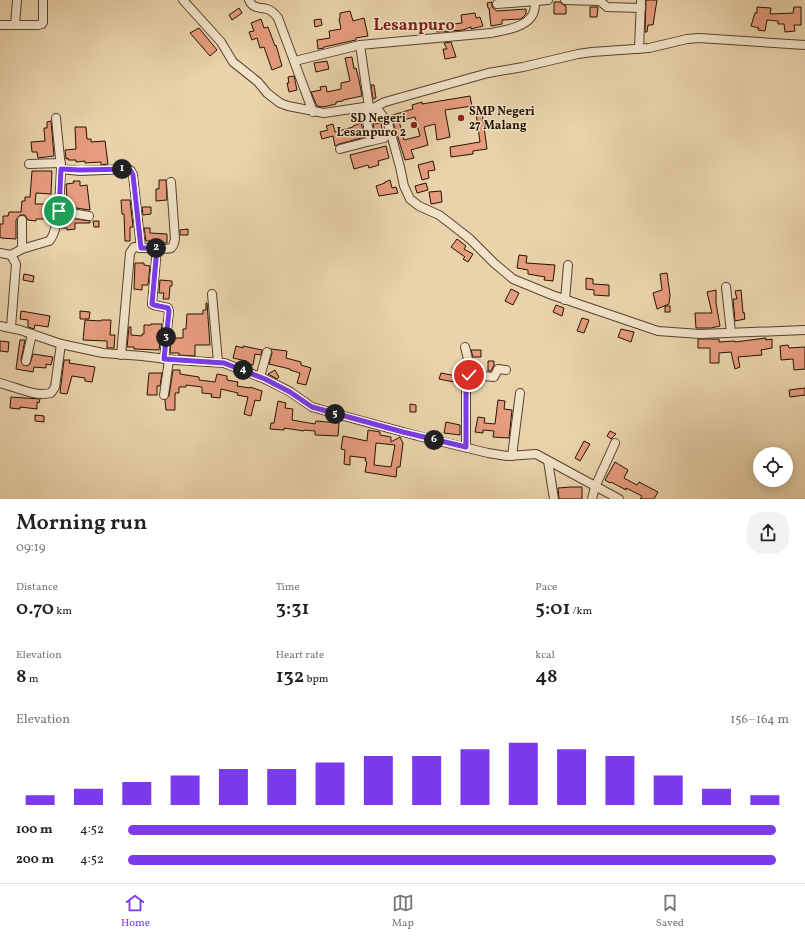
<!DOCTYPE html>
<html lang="en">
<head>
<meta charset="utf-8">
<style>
	body { margin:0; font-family:Vollkorn,serif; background:#f2f2f2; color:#222; height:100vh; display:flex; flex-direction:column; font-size:15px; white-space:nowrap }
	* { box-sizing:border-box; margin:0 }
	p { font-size:13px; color:#767676 }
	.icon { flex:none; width:22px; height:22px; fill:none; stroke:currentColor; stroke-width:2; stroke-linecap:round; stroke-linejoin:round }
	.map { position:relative; height:499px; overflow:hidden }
	.side { display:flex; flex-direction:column; background:#fff; flex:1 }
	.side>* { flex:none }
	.buttons { position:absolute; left:753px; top:447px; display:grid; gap:8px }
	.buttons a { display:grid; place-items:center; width:40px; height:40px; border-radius:50%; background:#fff; box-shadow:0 2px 10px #0003; font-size:20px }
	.pin { position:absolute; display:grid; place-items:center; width:34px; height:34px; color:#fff; margin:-17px; border:2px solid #fff; border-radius:50%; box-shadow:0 1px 4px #0007 }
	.km { position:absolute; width:20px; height:20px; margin:-10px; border-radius:50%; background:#222; color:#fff; font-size:11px; line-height:20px; text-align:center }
	.round { display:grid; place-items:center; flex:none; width:42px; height:42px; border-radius:16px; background:#f2f2f2 }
	.headline { display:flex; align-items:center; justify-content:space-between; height:68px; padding:0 16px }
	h1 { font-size:22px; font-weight:600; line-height:30px }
	.metrics { display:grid; grid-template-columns:repeat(3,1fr); gap:6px; height:68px; padding:4px 16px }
	.metrics div { display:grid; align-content:center }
	.metrics b { font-size:20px; font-weight:600 }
	.metrics small { font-size:11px; font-weight:400 }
	.metrics p { font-size:11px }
	.chart { height:112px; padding:8px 16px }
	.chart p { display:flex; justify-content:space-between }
	.chart svg { width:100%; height:72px; margin-top:4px; stroke:#7c3aed; stroke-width:6 }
	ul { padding:0 16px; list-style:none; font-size:13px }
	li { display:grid; grid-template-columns:64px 48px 1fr; align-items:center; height:30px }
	li i { height:10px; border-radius:5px; background:#7c3aed }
	.tab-bar { display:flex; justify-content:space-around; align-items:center; height:56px; border-top:1px solid #e0e0e0; background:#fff; font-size:11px; color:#767676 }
	.tab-bar a { display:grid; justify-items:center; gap:2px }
	.tab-bar .active { color:#7c3aed }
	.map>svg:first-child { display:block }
	.building { fill:#e69c7e; stroke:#241201; fill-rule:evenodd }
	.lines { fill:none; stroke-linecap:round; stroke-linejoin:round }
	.minor-casing { stroke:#56422c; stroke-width:10 }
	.minor { stroke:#f1e2c8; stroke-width:8 }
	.route-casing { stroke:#fff; stroke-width:8 }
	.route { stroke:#7c3aed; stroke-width:5 }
	.poi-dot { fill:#8f2418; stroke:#f1e2c8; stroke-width:1.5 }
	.labels { text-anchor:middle; stroke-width:3; stroke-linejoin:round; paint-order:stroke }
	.poi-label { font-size:12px; font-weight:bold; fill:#241201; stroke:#f1e2c8; text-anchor:start }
	.district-label { font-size:16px; font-weight:bold; fill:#7a1f14; stroke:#f1e2c8 }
</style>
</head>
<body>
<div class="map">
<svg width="805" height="499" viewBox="0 0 805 499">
	<rect width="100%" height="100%" fill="#ead3ab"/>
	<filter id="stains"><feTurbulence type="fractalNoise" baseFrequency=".005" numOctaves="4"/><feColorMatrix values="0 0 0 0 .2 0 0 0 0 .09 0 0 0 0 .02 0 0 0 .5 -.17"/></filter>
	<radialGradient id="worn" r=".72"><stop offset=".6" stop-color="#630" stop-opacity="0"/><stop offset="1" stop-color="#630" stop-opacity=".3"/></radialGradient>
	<g class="building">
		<polygon points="646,0 657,0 653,25 648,25 647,32 645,32"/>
		<polygon points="492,2 492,7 497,11 526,9 526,14 521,19 502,20 502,24 491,26 489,8 488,8 487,3"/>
		<polygon points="554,2 560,2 562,4 566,6 566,14 554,14"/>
		<polygon points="590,7 598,7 597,17 590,17"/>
		<polygon points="757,7 771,8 770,14 793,13 794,7 801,7 801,25 794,25 795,31 785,32 784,24 778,24 778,21 767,20 765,31 758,30 759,28 751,26 755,13 757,13"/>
		<polygon points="239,8 242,13 232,20 229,15"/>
		<polygon points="350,11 353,21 364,18 368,36 356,38 356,40 324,47 324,48 318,49 317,40 330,38 329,31 341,29 339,19 340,18 340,13"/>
		<polygon points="475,13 476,18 480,17 483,26 471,29 471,27 463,30 437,32 437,26 462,23 461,15"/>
		<polygon points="261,19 264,28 268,27 275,46 276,45 282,66 272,70 264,47 260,48 257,38 252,40 249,32 254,31 251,23"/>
		<polygon points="321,19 322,25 315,27 314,20"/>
		<polygon points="199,28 217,50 210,56 190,33"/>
		<polygon points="451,42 456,57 445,59 443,49 447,49 444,43"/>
		<polygon points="352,57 354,69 356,68 359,80 362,96 343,100 343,101 336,102 336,104 323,107 317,106 311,92 321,90 320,87 326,86 327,92 341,89 341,83 350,81 345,58"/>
		<polygon points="327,61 329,69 316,72 314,63"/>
		<polygon points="294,76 297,90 289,92 287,83 289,83 288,77"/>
		<polygon points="371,85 374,85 376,98 373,99"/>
		<path d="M470,96l2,10 -27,4 5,27 -13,3 -2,-16 -11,3 4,18 -17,5 3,8 -9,2 -12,-38 -4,-6 24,-7 -1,-4 10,-3v2zM415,117l5,19 -16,4 -5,-19z"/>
		<polygon points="482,112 487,149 473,151 473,154 451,157 450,147 480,142 476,113"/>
		<polygon points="51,121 54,156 38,158 37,152 32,152 31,142 45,141 44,128 47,128 47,122"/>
		<polygon points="361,123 365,137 339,144 335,146 333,136 322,139 320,132 328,130 326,126 333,124 335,132 353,127 353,126"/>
		<polygon points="381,123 383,133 375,134 373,124"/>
		<polygon points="75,127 86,127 87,139 91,139 91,142 105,141 108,164 101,165 101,162 85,163 85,161 76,162 76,160 68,160 68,158 66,159 65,150 76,149"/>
		<polygon points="386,146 389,158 378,161 379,165 369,168 368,165 354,169 350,155"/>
		<polygon points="433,161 435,170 428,171 429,178 422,180 418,165"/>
		<polygon points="32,171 52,171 51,194 36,193 35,204 52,204 51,214 45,214 45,219 36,219 36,221 28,220 25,215 20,215 16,220 16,239 1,238 0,237 0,224 3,224 3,216 8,216 9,212 21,212 22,201 25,201 25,197 30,197"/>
		<polygon points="159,180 166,180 167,200 156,201 156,189 159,189"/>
		<polygon points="390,180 392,188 396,187 398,193 379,196 376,186 385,183 385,182"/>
		<polygon points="73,181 80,181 80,186 87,185 90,210 89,210 64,206 65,198 67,198 66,184 74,183"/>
		<polygon points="426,183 428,190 417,193 415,186"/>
		<polygon points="441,191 442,202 431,204 429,192"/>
		<polygon points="121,200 130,200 133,227 130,227 130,241 125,241 124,214 122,214"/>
		<polygon points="142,207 151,207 151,214 143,215"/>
		<polygon points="63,217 90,221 90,223 75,223 75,229 67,230 67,228 61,228"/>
		<polygon points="93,221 99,221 99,227 94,227"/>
		<polygon points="144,228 150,228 150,233 167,234 167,243 156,243 156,241 146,241"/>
		<polygon points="188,229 188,235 180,235 180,230"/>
		<polygon points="457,239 466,246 464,249 473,254 468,262 463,259 465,257 451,247"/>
		<polygon points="519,255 527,256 526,263 555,265 553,281 544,280 545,277 528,274 528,270 517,268"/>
		<polygon points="135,263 144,263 144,265 150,266 148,285 142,285 142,290 134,289"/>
		<polygon points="667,273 670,295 669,304 657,309 653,293 662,290 660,274"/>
		<polygon points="24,274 34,276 33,282 23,280"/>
		<polygon points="586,278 593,279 593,284 609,285 609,296 594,295 594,290 586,289"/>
		<polygon points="160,280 172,281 172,286 170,286 169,299 163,299 164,293 159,293"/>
		<polygon points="511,289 519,293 513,305 505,301"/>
		<polygon points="716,290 716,303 720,326 711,328 696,328 695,313 712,313 707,292"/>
		<polygon points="741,290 743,313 744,312 745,319 735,321 733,299 737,299 735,291"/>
		<polygon points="206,303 207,303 210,345 195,345 195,356 179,355 179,353 170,353 171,341 174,341 174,338 183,338 183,329 186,329 187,314 203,314 203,310 206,310"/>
		<polygon points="556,305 564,308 562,316 553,312"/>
		<rect x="665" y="306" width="5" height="6"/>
		<polygon points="21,311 50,316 48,327 35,325 34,329 28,327 28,320 20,319"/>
		<polygon points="80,311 90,312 89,319 80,319"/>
		<polygon points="582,318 589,320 584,333 577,331"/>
		<polygon points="85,320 101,321 101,320 111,320 110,335 115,335 114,348 107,348 107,341 83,340"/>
		<polygon points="151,324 162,324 159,350 134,349 134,347 127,347 129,327 131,327 131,335 142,336 142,334 144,334 144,325 151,325"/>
		<polygon points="621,329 634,332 631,342 618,337"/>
		<polygon points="766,338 766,340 772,339 772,348 761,350 762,355 738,357 740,367 735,369 731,352 719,353 719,363 710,363 710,348 698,348 698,339 719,339 719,342 735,341 735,342"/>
		<polygon points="20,340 25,340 21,360 23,365 27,366 30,364 33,354 53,357 51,365 46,364 46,368 34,367 33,372 16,369"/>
		<polygon points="0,341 9,342 8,352 0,351"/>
		<polygon points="788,345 789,348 805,347 805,369 794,370 793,359 781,360 780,346"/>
		<polygon points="236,346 243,348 243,346 262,350 261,355 255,354 253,365 245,363 246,361 233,358"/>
		<polygon points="271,349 287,351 286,358 301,362 301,365 311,368 306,385 297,383 300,373 290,370 290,369 269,364 272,353"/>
		<polygon points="471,350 481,350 481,357 473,357"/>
		<polygon points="64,360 70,360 69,363 95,367 92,382 85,381 85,378 72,376 67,394 60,393"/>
		<polygon points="488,361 494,361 494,365 491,371 488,371"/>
		<polygon points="173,370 180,370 180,374 199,377 199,380 215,382 217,374 227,376 227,380 238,382 237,386 250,388 250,387 262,391 260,401 255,400 251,416 244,414 248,397 237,395 238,393 221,389 220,398 211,397 212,394 202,393 202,387 186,385 186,387 179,387 179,393 175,393 175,410 166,410 165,400 169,396"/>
		<polygon points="275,370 279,377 277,379 268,374"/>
		<polygon points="149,373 162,373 160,386 157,386 157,395 147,395"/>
		<polygon points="441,373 456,376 454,382 439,379"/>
		<polygon points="805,388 805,395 790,397 789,390"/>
		<polygon points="11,397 40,399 39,403 37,402 37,409 20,407 20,409 10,408"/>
		<polygon points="498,400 505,401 504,409 512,410 509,438 493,437 494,431 483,430 483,433 475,432 478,417 485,418 484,423 495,424"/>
		<polygon points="278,401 286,403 285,408 293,409 292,420 315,424 316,421 339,423 338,436 315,435 315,431 304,430 304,431 284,428 284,430 270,429 271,423 274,423"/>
		<polygon points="410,404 416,405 416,412 410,412"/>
		<polygon points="35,415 44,416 44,422 35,421"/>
		<polygon points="446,422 460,425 460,435 444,433"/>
		<path d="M368,430l12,2v3l11,2v5l9,-5 3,6 -3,24h-3l-1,10 -31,-5 2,-10 -2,-1 1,-3 -16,-2v9l-6,-1 1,-14 -4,-1 2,-13 24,5zM376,443l19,2 -4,22 -17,-2z"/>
		<polygon points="610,431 616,434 611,439 607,436"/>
		<polygon points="584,441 590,444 580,461 575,458"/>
		<polygon points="615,462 628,470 624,478 637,485 639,482 658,492 654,499 640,499 642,496 626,488 626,490 611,482 610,483 605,480"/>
		<polygon points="571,487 582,487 582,499 559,499 558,488"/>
	</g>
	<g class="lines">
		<defs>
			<g id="minor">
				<polyline points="183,0 221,42 233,62 258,82 267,93 280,103 288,106 324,113 364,107 373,108 379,111 388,123 400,167 404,186 410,199 419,206 439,215 447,221 470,239 494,263 513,279 552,295 658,331 700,334 805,330"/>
				<path d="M249,0c4,9 10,7 18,9 4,1 8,5 11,9l35,94"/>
				<polyline points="565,0 600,1 607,7 641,8"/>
				<polyline points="497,4 548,0"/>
				<polyline points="0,25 38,25 42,24 43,22 43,0"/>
				<polyline points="15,25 17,0"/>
				<polyline points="360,45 369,107"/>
				<polyline points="639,49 641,0"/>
				<path d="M295,61l65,-16 131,-12c13,-3 35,-5 42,-19 2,-4 2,-9 2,-13"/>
				<polyline points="373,108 385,102 488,73 523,67 578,54 592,52 649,48 687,39 699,38 805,45"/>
				<polyline points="56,118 61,169"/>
				<polyline points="371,141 384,138"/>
				<polyline points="340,149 371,141 364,107"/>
				<polyline points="29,164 61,163"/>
				<polyline points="59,211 89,216"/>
				<polyline points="157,248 152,304 154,305 168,308 169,311 164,359"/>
				<polyline points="22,249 22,220"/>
				<polyline points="0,253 11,255 16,264 11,327"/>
				<path d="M11,255l11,-6 27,-8c11,-10 11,-56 12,-72l19,2 48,-2 3,2 2,4 8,73"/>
				<polyline points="726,287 731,332"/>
				<polyline points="212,294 218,362"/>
				<polyline points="565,300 568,265"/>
				<polyline points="0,326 20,330 61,344 103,353 142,356 175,360 224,363 265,379 289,391 312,407 340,415 418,436 488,453 507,456 536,454 619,499"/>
				<polyline points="465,347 471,371 471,373 466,377 466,447"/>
				<path d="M121,355l9,-102 4,-6c7,1 32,3 37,1 3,-2 3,-6 4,-9l-4,-57"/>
				<polyline points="26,361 32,334"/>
				<polyline points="469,375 494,377 498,369 506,370"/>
				<polyline points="260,377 267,352"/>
				<path d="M0,383c16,4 34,14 51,10l4,-6 6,-43"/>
				<polyline points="164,395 169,360"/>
				<polyline points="512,456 520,393"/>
				<polyline points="548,461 554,499"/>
				<polyline points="592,499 595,487 615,443"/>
			</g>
		</defs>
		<use href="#minor" class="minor-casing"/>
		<use href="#minor" class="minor"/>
	</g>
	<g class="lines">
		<defs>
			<polyline id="route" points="59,211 61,169 80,170 128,169 131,171 133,175 141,248 157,248 152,304 154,305 168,308 169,311 164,359 224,363 265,379 290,392 312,407 403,432 466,447 466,377 469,375"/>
		</defs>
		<use href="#route" class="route-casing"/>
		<use href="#route" class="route"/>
	</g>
	<g class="poi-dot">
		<circle cx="461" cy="118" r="4"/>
		<circle cx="414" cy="125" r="4"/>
	</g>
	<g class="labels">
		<g class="poi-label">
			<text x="469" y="115">SMP Negeri<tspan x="469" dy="14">27 Malang</tspan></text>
			<text x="406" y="122" text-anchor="end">SD Negeri<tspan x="406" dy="14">Lesanpuro 2</tspan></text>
		</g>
		<g class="district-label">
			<text x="414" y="30">Lesanpuro</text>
		</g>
	</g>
	<rect width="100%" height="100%" filter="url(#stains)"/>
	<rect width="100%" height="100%" fill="url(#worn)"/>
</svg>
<div class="buttons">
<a><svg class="icon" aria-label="locate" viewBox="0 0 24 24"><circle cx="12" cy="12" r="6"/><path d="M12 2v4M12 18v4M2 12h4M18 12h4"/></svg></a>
</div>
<div class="pin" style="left:59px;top:211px;background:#1e9e55"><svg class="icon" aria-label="arrive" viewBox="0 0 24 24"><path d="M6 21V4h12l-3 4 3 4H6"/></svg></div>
<div class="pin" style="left:469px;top:375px;background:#d93025"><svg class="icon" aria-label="check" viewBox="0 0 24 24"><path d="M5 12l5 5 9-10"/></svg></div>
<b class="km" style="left:122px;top:169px">1</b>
<b class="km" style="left:156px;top:248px">2</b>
<b class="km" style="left:166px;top:337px">3</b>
<b class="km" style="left:243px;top:370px">4</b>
<b class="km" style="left:335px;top:414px">5</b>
<b class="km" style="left:434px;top:440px">6</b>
</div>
<section class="side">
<div class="headline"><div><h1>Morning run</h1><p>09:19</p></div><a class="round"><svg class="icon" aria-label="share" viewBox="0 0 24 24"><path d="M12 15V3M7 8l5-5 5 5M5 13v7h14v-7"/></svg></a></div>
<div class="metrics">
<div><p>Distance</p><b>0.70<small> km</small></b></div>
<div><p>Time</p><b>3:31</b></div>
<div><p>Pace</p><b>5:01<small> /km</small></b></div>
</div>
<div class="metrics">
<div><p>Elevation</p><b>8<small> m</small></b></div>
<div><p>Heart rate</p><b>132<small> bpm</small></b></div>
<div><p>kcal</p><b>48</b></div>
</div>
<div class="chart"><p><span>Elevation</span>156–164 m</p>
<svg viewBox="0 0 160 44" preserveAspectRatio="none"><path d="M5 44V38M15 44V34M25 44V30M35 44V26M45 44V22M55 44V22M65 44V18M75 44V14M85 44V14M95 44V10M105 44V6M115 44V10M125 44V14M135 44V26M145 44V34M155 44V38"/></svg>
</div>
<ul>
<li><b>100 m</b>4:52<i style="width:98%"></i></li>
<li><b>200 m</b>4:52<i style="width:98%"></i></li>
</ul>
</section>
<nav class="tab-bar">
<a class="active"><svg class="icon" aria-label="home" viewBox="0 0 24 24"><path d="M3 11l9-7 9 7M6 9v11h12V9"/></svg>Home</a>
<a><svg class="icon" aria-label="map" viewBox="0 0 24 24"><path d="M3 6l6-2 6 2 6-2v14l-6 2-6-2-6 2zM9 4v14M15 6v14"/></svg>Map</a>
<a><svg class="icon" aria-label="saved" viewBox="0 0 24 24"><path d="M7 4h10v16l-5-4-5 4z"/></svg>Saved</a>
</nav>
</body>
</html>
